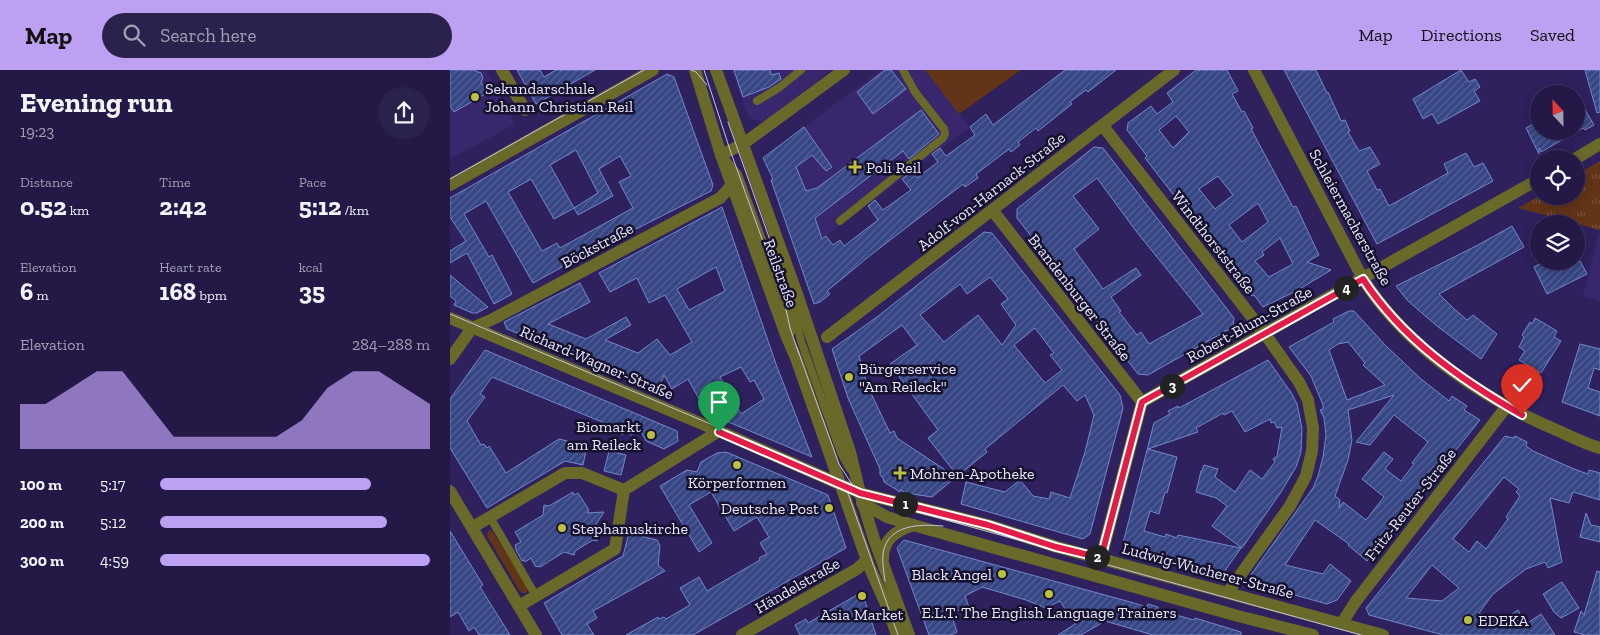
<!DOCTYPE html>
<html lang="en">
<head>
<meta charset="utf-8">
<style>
	body { margin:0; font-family:"Zilla Slab",serif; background:#2b214d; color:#f1f3f6; height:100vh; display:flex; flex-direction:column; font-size:19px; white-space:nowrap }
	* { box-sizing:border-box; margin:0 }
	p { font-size:16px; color:#a3a0b3 }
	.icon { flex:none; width:28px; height:28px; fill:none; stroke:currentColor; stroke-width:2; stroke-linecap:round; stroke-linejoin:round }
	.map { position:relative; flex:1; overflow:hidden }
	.details { display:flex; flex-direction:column; background:#231846; width:450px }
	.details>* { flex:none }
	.needle { width:32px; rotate:338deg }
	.controls { position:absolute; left:1080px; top:15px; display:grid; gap:10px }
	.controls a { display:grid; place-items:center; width:55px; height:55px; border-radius:50%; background:#231846; box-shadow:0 2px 12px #0003,0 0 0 1px #40375f; font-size:25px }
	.pin { position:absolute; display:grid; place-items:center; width:42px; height:42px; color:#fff; margin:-51px -21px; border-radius:50% 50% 50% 0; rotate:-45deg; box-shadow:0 0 5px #0007 }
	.pin .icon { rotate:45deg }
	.km { position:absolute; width:25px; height:25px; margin:-12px; border-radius:50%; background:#222; color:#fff; font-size:14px; line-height:25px; text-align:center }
	.round { display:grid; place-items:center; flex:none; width:52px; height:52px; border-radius:26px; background:#2b214d }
	.overview { display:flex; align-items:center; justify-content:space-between; height:85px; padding:0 20px }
	h1 { font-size:28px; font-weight:700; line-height:38px }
	.figures { display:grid; grid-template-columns:repeat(3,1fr); gap:8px; height:85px; padding:5px 20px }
	.figures div { display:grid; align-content:center }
	.figures b { font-size:25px; font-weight:700 }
	.figures small { font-size:14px; font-weight:400 }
	.figures p { font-size:14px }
	.chart { height:140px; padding:10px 20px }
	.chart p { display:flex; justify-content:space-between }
	.chart svg { width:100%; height:90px; margin-top:5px; fill:#bca0f2; opacity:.7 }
	ul { padding:0 20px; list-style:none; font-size:16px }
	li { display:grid; grid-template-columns:80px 60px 1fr; align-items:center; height:38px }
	li i { height:12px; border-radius:6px; background:#bca0f2 }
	header { display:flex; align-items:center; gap:30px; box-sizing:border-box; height:70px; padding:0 25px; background:#bca0f2; color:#111 }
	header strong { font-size:24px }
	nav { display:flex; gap:28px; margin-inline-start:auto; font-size:18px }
	.search { width:350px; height:45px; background:#2b214d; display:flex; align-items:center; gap:12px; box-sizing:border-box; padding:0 18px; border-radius:28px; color:#a3a0b3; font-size:19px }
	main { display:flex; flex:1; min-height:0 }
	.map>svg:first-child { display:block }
	.built { fill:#38276d }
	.grass { fill:#623418 }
	.park { fill:url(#park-tufts) }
	.building { fill:url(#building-hatch); stroke:#7388cc; fill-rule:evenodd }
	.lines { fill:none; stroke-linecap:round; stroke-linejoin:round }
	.service { stroke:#696a29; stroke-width:8 }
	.minor { stroke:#696a29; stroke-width:12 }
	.tertiary { stroke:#696a29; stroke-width:12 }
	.tram { stroke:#c6c1e0; stroke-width:1 }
	.route-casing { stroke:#fff; stroke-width:10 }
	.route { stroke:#e11d48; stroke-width:6 }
	.poi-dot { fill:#bdbf43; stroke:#16112c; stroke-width:2 }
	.labels { text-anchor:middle; stroke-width:5; stroke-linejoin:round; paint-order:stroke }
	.poi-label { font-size:16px; fill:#e8e6fe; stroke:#16112c; text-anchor:start }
	.street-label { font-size:16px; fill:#e8e6fe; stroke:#16112c }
</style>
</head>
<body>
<header>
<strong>Map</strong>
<div class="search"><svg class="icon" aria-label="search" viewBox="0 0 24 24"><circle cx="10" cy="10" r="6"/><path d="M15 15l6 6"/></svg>Search here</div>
<nav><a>Map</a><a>Directions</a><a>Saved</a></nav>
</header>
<main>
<section class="details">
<div class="overview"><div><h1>Evening run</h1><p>19:23</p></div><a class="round"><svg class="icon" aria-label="share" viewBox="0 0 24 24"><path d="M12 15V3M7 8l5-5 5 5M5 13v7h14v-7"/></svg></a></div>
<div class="figures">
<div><p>Distance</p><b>0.52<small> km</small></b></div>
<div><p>Time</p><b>2:42</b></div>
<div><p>Pace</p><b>5:12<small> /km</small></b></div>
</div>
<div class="figures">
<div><p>Elevation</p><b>6<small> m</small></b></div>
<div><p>Heart rate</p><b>168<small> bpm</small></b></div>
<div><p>kcal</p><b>35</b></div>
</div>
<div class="chart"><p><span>Elevation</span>284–288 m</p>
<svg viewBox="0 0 160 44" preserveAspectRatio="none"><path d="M0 44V22L10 22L20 14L30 6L40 6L50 22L60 38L70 38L80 38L90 38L100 38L110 30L120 14L130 6L140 6L150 14L160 22V44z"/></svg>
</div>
<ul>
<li><b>100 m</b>5:17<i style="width:78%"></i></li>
<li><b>200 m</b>5:12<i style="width:84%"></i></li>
<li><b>300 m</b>4:59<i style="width:100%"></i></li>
</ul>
</section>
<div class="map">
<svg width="1150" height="565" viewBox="0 0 1150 565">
	<defs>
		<pattern id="park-tufts" width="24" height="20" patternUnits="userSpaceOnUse" patternTransform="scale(1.25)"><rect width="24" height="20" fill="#623418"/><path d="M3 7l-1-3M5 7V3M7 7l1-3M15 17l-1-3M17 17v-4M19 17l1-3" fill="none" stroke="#78513b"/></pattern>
		<pattern id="building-hatch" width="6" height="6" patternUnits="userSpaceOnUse" patternTransform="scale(1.25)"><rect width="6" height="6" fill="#364684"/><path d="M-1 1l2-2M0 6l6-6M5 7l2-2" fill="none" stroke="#536196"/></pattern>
	</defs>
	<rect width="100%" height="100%" fill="#2f205e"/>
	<g class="built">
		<polygon points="0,0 36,0 65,54 0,89"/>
		<polygon points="281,0 381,0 314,52 299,48"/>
		<polygon points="431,0 475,0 520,57 372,169 343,94 352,92 362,85 367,90 374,86 354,57"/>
		<polygon points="1150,160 1150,231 1133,226"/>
	</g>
	<g class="grass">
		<polygon points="475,0 571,0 509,44"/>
		<polygon points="40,460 43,462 77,516 78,520 76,523 72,523 69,520 37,466 38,461"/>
	</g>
	<polygon class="park" points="1150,91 1150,160 1068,138 1089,126 1126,126 1126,105"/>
	<g class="building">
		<polygon points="0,0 23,0 31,3 33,8 31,12 37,23 4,42 0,36"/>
		<polygon points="67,0 90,0 94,7 106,0 145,0 86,34"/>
		<polygon points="284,0 320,0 321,5 329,3 331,9 319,17 293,27"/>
		<polygon points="435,0 441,0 456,19 423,44 407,22"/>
		<polygon points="615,0 666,0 638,22 636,20 620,32 622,34 588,61 586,58 568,72 570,75 561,82 559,79 526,104 528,108 515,117 513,114 422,184 377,221 380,224 370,232 364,234 321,110 323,109 313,88 354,57 382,97 376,101 362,85 346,97 356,121 367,118 471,40 489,64 459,89 453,81 365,148 372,169 376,166 383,175 390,170 394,176 428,150 418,136 425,130 433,140 461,120 452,109 462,101 467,108 488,92 482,84 490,78 496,86 525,65 520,57 536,44 543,55"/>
		<path d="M746,0h31l11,21 -6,3 10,18 2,-1 9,17 -2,1 42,78 3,-1 23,49 -12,7 24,8 -33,20 -35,17 -9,-12 -2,1 -107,-138 2,-2 -20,-26 1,-7 23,-17 6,8 16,-12 -6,-9zM726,46l13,16 -16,16 -14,-18zM768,106l15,19 -18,14 -16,-20zM808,133l10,19 -26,20 -13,-17zM830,168l13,26 -24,13 -14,-16 9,-6 -2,-3z"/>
		<polygon points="834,0 866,0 877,23 878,22 891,51 895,50 900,61 898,62 909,81 920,77 930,94 917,101 927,120 930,119 939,136 998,103 994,94 1016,83 1024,97 1033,93 1043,111 927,174"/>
		<polygon points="1011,0 1019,12 1025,9 1030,17 1024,21 1030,31 988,54 982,44 973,49 963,29"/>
		<polygon points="1135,0 1150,0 1150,42 1147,43"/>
		<path d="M217,4l7,3 39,108 -2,6 -136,69 -42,23 -47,-82 -22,13 25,43 3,-2 20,39 -18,10 -27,-51 -17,10v-12l16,-10 -16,-24v-19zM126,80l22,43 -24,15 -24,-43zM170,86l11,20 -12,6 14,26 -73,40 -3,-5 -15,8 -34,-59 23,-13 23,40 20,-11 4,7 35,-19 -14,-27z"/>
		<polygon points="1126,24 1144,55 1135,60 1133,58 1091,82 1089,78 1089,84 1076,58 1089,51 1089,61 1126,61"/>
		<path d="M644,77l9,1 131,170 -1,9 -85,48 -10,-1 -121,-156v-9zM647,108l39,53 67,83 -54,30 -8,-12 -4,3 -18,-23 2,-1 -10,-14 30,-22 -5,-7 -33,21 -29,-40 25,-20 -26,-33z"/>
		<path d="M272,137l55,160 35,90 -105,-44 -19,-34 -16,10 -8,-14 -6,15 -151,-61 -3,-7 76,-39 10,19 -42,22 38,15 40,-22 5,8 -26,15 33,13 19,-14 13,16 22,-13 -27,-47 -16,8 -12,-25 -27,14 -11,-19zM266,197l9,24 -36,19 -12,-21zM291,297l9,15 4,-2 10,19 -23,15 -21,-37z"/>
		<polygon points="1062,156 1074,177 989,224 1002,237 1017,250 1023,245 1047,264 1031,289 987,256 958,231 946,216 1028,175"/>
		<path d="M534,162l8,1 128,162 3,13 -33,126 -7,5 -122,-35 5,-22 39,10 15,-12 13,16 16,3 2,-7 19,6 15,-46 9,-37 -9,-20 -8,6 -14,-16 -78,64 2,3 -27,22h-4l-28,-36 10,-8 -48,-66 27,-19 -15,-20 -43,31 8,29 23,48 4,-2 3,7 59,39 -24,20 -26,-4 -5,-3 -1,2 -16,-10 -1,-4 -3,-3v-6l-32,-71 -16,-49 45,-32zM540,207l18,22 -7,5 15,21 -14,20 -24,-30 -34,27 -24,-27 40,-31 7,10zM585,258l19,25 -4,2 12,15 -17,13 -31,-38z"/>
		<polygon points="1095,191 1130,191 1137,204 1097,224 1084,197"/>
		<polygon points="0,205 38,237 27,243 22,243 4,235 6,231 0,226"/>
		<path d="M899,241h5l31,34 36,34 28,22 3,-5 15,10 -3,4 16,10 -113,141 -19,-16 1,-1 -34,-24 -30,45 38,9 7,-10 21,17 -14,19 -10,4 -75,-21 -2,-7 63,-88 5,-12 5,-19 3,-22 -2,-17 -4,-8 3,-1v-4l-12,-29 -22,-29 45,-25 -1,-3zM898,272l17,21 -2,2 22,20 -38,15 -18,-50 9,-6zM944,325l-38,47 14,3 24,-30 34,27 -16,21 2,1 -13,17 -16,-12 8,-10 -9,-7 -22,27 22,18 -18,23 -23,-18 -4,6 1,-8 -5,-4 13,-36 4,-20 -4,-30z"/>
		<polygon points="1085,248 1107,261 1104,267 1111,271 1091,303 1069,290 1075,281 1069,277 1074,267 1072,265 1080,252 1082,254"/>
		<polygon points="1130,274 1150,279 1150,300 1144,298 1138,318 1150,322 1150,346 1112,332"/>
		<polygon points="35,280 227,361 228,371 214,379 196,371 185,351 182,365 174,362 173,365 156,357 157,354 42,307 30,324 35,327 17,351 31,375 34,374 37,378 39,376 56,403 109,369 137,376 133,395 115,391 37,438 0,378 0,329"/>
		<polygon points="818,290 842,324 847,334 852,358 851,382 846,397 831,422 792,478 762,456 777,436 766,428 746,422 751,401 752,401 754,395 768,399 765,407 785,422 800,400 812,409 825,392 823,389 827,386 832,357 827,358 824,352 821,353 820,349 795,362 782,341 774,345 773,343 746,358 748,362 698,379 727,387 717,423 715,422 709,444 700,441 694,461 715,467 716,464 727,468 728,465 791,478 774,502 769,504 675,479 673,473 704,353 720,344 718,341 728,336 729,338"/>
		<path d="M1055,366l8,2 2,-2 12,6 -1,4 7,5 41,18 14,5 1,-4 11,3v27l-27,-8 -4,11 -19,-5 12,64 -14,6 -3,-6 -19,7 -33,25 -14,19 22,8 17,-11 8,14 15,-10 14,21h-112l-74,-20 -3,-7zM1054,407l15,12 -3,3 4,4 -14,21 2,2 -22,30 -9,-8 -8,11 -16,-13zM982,495l27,23 -17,13 -36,-3z"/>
		<polygon points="159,381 176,385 171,405 154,401"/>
		<polygon points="276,382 378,425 396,478 243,565 176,565 208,547 209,549 214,547 216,549 240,535 230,518 249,507 257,521 310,490 309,488 317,484 310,473 319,467 307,447 284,461 261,422 239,435 262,473 249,482 210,416 237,400 247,402 251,392 267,383"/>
		<polygon points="123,422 124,425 128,423 139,440 137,443 154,442 146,454 150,461 147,471 143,470 125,481 124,485 114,482 90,497 85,496 81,488 75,492 74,490 72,491 65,478 66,477 65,475 71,472 65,462 93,445 94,435 99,436"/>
		<polygon points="1136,443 1141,455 1150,457 1150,472 1130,467"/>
		<polygon points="180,459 195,463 194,467 207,470 210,476 208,495 215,501 143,541 147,548 137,554 144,565 112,565 94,533 173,486"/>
		<polygon points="0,461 33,515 30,517 60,565 29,565 24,557 19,561 8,542 0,547"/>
		<polygon points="454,470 684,533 697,537 698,534 708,537 708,540 744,550 745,548 791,562 791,565 703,565 655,551 631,565 608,565 625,554 610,531 596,538 576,530 532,517 515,526 519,537 501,543 507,562 502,565 479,565 447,478"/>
		<polygon points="1147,501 1150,502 1150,565 1135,565 1124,562 1131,541 1134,545"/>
		<polygon points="1112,512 1129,538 1111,548 1104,542 1093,524"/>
		<polygon points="412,522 426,565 350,565 345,555 356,549 358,553"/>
	</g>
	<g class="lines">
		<g class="service">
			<polyline points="307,31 330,17 351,0"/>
			<polyline points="276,90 288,104 334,230 341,262"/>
			<polyline points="390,151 493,68 495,64 494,59 465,22 453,0"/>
			<polyline points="338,214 351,271 391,383 400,399"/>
			<polyline points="40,447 86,526"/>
		</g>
		<g class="minor">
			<polyline points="52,0 75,40"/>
			<path d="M804,0l109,209c44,69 123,122 198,153 13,6 25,12 39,16"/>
			<polyline points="653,56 815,264 849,312 858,330 863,358 862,381 856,406 840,436 778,522"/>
			<polyline points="271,85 293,74 394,0"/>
			<polyline points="1125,89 1150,74"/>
			<polyline points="0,115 203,0"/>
			<polyline points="543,141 692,332"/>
			<polyline points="377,267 724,0"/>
			<polyline points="0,289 22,258 41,250 270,128 282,115"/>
			<polyline points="0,421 86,565"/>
			<polyline points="23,457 115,403 132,403 174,420"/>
			<polyline points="651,488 692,332 1089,109"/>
			<polyline points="69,536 165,479 174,420 269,361"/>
			<polyline points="892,553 906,531 1057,336"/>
			<polyline points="292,565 407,499 417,490"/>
		</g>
		<g class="tertiary">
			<polyline points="245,0 271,85 336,265 346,288 419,496 438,539 447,565"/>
			<polyline points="266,0 347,224 400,382 410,423 424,469 459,565"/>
			<polyline points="0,248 269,361 410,423 538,455 607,477 933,565"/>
			<polyline points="412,433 437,447 463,455 788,546 863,565"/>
			<path d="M433,489c0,-20 13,-28 30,-34"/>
		</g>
		<g class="tram">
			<polyline points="241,0 246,2 257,15"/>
			<polyline points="254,0 280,80 334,230 340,258 349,284"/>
			<polyline points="278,52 336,215"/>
			<polyline points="0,109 194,0"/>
			<polyline points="0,244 341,388 431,432 911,565"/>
			<polyline points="347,278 389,394 403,416"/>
			<polyline points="394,412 448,565"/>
			<path d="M435,511c-1,-9 -3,-18 -2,-27 4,-30 37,-30 60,-28"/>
		</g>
	</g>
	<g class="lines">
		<defs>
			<path id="route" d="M269,362l141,61 128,32 68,22 45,11 41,-156 221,-123c39,60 98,101 159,136"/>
		</defs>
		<use href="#route" class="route-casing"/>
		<use href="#route" class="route"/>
	</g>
	<g class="poi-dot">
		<circle cx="25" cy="27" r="5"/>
		<path d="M402.5 89.5h5v5h5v5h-5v5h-5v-5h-5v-5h5z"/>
		<circle cx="399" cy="307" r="5"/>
		<circle cx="201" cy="365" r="5"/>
		<circle cx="287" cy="395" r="5"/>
		<path d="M447.5 395.5h5v5h5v5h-5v5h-5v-5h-5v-5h5z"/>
		<circle cx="379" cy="438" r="5"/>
		<circle cx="112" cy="458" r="5"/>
		<circle cx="552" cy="504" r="5"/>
		<circle cx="599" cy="524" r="5"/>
		<circle cx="412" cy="526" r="5"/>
		<circle cx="1018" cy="550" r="5"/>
	</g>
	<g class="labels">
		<g class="poi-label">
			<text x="35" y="24">Sekundarschule<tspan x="35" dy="18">Johann Christian Reil</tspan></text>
			<text x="416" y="103">Poli Reil</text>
			<text x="409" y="304">Bürgerservice<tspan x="409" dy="18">"Am Reileck"</tspan></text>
			<text x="191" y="362" text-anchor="end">Biomarkt<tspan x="191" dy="18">am Reileck</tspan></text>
			<text x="460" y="409">Mohren-Apotheke</text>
			<text x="287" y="418" text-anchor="middle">Körperformen</text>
			<text x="369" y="444" text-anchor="end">Deutsche Post</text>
			<text x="122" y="464">Stephanuskirche</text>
			<text x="542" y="510" text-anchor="end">Black Angel</text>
			<text x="599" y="548" text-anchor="middle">E.L.T. The English Language Trainers</text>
			<text x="412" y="550" text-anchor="middle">Asia Market</text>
			<text x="1028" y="556">EDEKA</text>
		</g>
		<g class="street-label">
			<text transform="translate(541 121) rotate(-38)" y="6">Adolf-von-Harnack-Straße</text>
			<text transform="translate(901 147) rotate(61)" y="6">Schleiermacherstraße</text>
			<text transform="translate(764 172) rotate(52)" y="6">Windthorststraße</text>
			<text transform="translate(147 175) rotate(-28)" y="6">Böckstraße</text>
			<text transform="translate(331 203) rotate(70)" y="6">Reilstraße</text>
			<text transform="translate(630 227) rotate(52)" y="6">Brandenburger Straße</text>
			<text transform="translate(799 254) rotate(-29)" y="6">Robert-Blum-Straße</text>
			<text transform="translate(147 292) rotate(23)" y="6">Richard-Wagner-Straße</text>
			<text transform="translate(960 434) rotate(-52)" y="6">Fritz-Reuter-Straße</text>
			<text transform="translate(758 500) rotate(15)" y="6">Ludwig-Wucherer-Straße</text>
			<text transform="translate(347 515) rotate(-30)" y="6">Händelstraße</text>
		</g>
	</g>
</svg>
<div class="controls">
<a><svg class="needle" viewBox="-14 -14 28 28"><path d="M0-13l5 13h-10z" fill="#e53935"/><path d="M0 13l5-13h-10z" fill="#a3a0b3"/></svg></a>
<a><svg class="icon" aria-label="locate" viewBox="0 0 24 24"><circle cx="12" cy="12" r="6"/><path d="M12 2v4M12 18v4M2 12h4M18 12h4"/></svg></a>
<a><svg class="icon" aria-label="layers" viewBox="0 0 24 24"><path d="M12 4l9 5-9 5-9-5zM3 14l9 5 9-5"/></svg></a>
</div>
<div class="pin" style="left:269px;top:362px;background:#1e9e55"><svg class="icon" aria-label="arrive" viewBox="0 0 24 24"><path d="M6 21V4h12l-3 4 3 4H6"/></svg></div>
<div class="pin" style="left:1072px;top:345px;background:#d93025"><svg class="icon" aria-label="check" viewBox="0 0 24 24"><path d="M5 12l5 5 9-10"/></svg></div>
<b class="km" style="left:455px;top:434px">1</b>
<b class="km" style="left:647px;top:487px">2</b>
<b class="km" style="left:722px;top:316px">3</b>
<b class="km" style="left:896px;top:218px">4</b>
</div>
</main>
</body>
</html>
